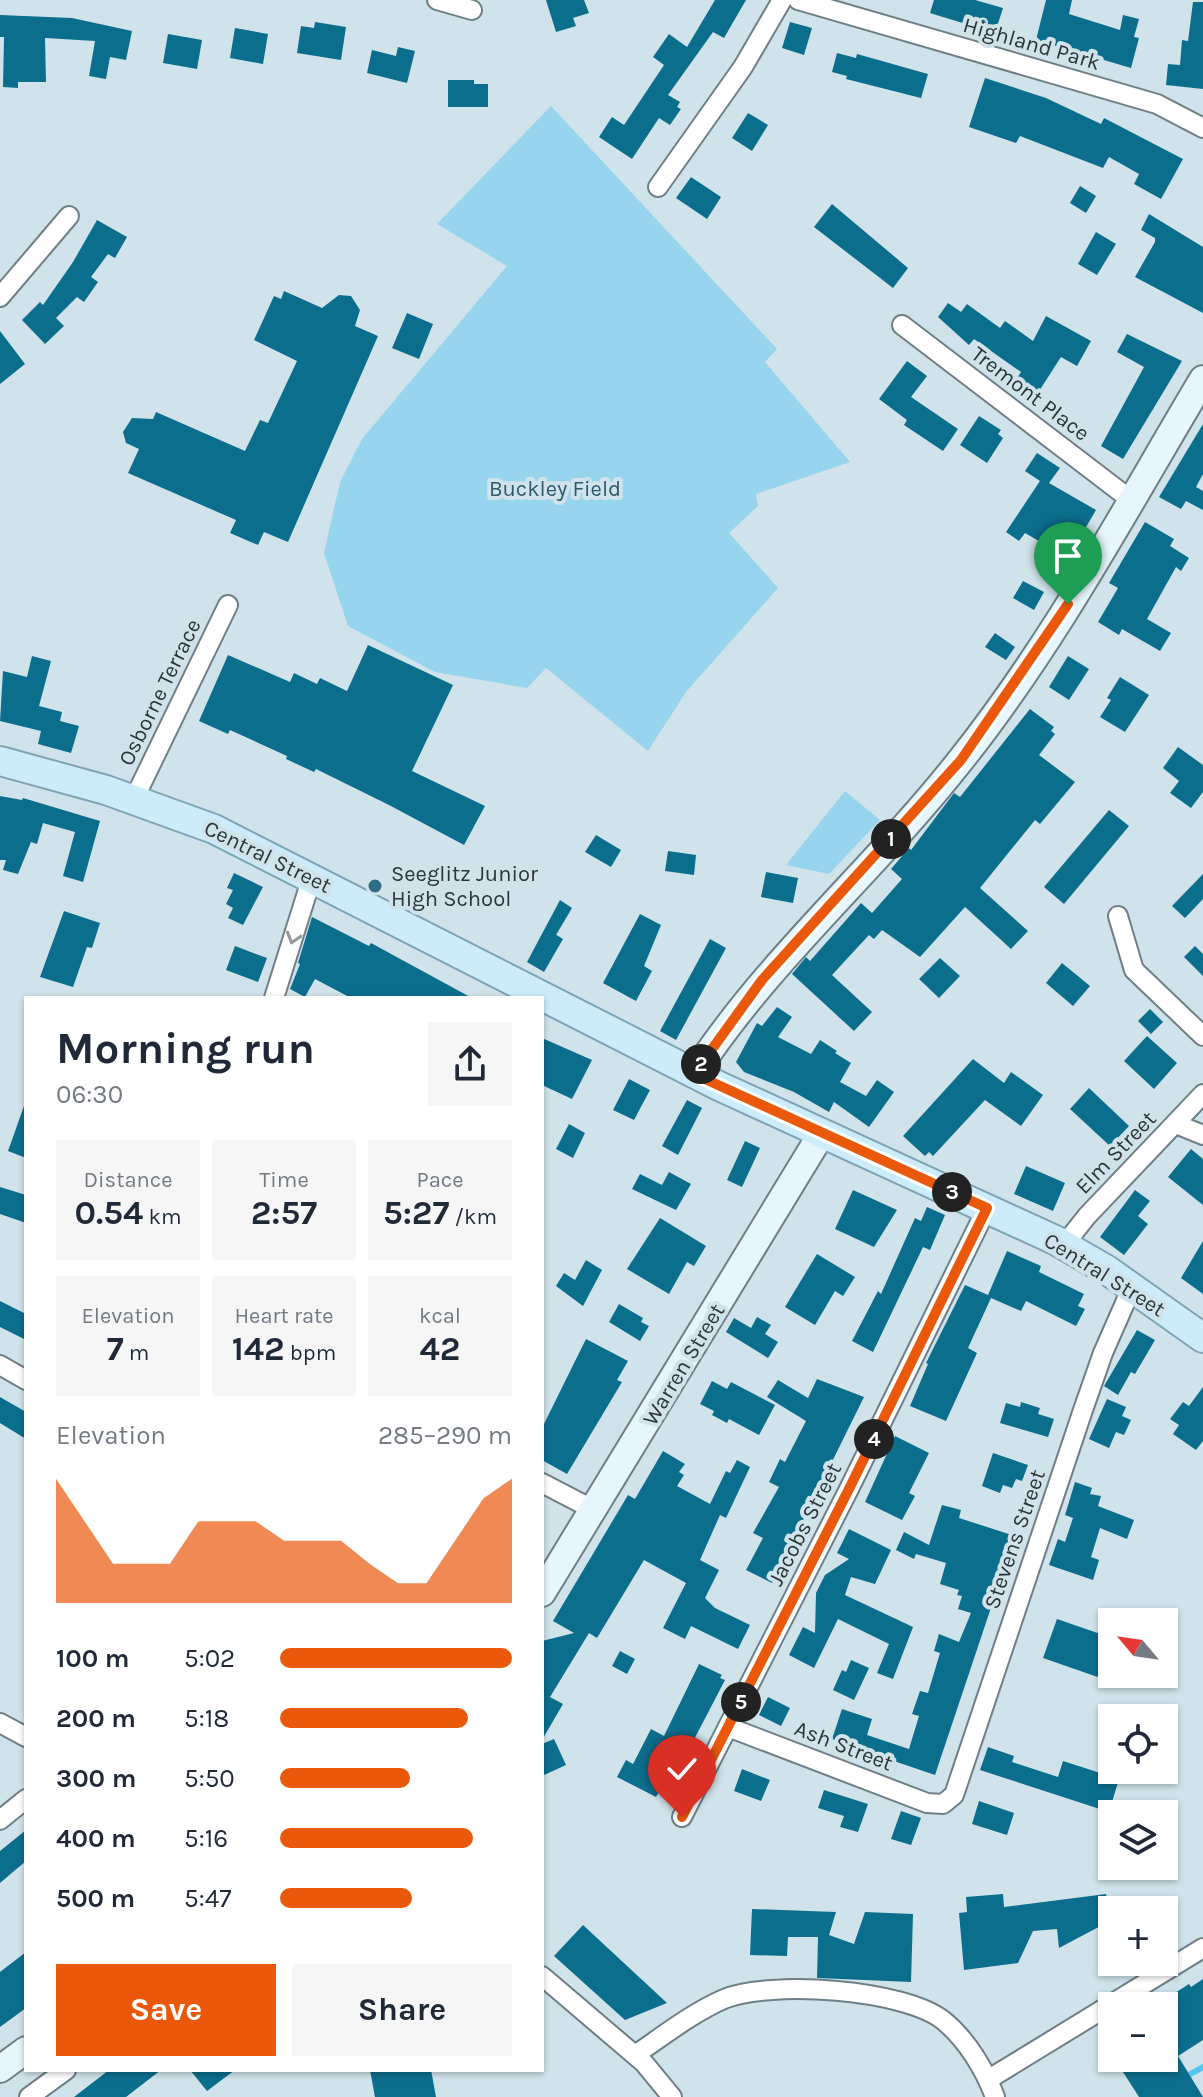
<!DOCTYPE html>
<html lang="en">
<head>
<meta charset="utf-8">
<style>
	body { margin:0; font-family:Karla,sans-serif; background:#f6f6f7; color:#1f2937; height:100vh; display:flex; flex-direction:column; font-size:30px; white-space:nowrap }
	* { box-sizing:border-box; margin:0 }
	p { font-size:26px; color:#747a83 }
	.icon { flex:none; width:44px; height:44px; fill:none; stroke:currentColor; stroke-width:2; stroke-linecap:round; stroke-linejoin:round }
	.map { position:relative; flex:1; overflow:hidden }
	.drawer { position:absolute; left:24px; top:996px; width:520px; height:1076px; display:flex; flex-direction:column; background:#fff; border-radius:0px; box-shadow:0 2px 6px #0004 }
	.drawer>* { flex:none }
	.needle { width:52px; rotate:299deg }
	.fabs { position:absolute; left:1098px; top:1608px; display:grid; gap:16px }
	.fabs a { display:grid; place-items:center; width:80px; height:80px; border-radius:0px; background:#fff; box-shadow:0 2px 6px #0004; font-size:40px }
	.pin { position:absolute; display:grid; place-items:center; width:68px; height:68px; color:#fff; margin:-82px -34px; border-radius:50% 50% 50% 0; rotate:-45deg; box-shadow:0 0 8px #0007 }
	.pin .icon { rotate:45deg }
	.km { position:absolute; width:40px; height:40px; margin:-20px; border-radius:50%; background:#222; color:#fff; font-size:22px; line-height:40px; text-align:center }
	.round { display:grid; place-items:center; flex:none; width:84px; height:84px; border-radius:0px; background:#f6f6f7 }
	.head { display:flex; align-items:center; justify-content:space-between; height:136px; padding:0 32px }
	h1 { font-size:44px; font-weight:700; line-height:60px }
	.metrics { display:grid; grid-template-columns:repeat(3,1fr); gap:12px; height:136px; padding:8px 32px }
	.metrics div { display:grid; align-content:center; border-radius:0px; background:#f6f6f7; text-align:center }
	.metrics b { font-size:34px; font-weight:700 }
	.metrics small { font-size:22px; font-weight:400 }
	.metrics p { font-size:22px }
	.chart { height:224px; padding:16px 32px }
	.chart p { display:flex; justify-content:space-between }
	.chart svg { width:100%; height:144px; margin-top:8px; fill:#ea580c; opacity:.7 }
	.cta { display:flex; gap:16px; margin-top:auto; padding:16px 32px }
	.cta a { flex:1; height:92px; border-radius:0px; background:#ea580c; color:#fff; font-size:32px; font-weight:700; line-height:92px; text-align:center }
	.cta a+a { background:#f6f6f7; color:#1f2937 }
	ul { padding:0 32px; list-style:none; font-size:26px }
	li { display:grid; grid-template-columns:128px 96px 1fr; align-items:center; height:60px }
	li i { height:20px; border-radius:10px; background:#ea580c }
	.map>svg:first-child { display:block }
	.green { fill:#97d4ee }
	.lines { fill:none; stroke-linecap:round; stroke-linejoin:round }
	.stream { stroke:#56c5ef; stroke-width:6 }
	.building { fill:#0c6e8d }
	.street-casing { stroke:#6e7f87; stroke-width:22 }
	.secondary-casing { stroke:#6e7f87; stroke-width:30 }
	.primary-casing { stroke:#80a4b4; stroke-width:32 }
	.street { stroke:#fff; stroke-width:18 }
	.secondary { stroke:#e6f6fc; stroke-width:26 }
	.primary { stroke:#cdecfa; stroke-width:28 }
	.oneway { stroke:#969a9c }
	.route-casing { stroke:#fff; stroke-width:16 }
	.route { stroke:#ea580c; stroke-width:10 }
	.poi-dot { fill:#306c83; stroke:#d0e3eb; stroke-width:3 }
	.labels { text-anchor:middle; stroke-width:8; stroke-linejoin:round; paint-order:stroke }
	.street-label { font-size:22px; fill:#2d3538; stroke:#d0e3eb }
	.park-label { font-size:22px; fill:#2d5b6d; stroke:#d0e3eb }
	.poi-label { font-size:22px; fill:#2d3538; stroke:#d0e3eb; text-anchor:start }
</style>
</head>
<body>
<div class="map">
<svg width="1203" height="2097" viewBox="0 0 1203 2097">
	<rect width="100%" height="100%" fill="#d0e3eb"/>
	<g class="green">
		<polygon points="551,106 777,349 765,362 850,462 756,494 758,506 729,533 778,588 686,692 648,751 546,668 527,688 435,672 348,626 324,553 340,482 362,439 507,266 437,224"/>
		<polygon points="845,791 880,820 829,874 786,865"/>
	</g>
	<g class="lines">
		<polyline class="stream" points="1185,2077 1203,2067"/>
	</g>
	<g class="building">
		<polygon points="546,0 584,0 589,13 573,18 576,26 556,32"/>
		<polygon points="715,0 746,0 724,38 713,32 668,95 680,102 677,107 681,109 670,125 659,118 632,159 599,137 612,117 624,125 664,65 653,57 669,34 687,47"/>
		<polygon points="934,0 975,0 1003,8 995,33 930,13"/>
		<polygon points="1046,0 1072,0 1069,14 1120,30 1123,15 1139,19 1134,37 1139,38 1131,68 1036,40"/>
		<polygon points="1193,2 1203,2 1203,89 1166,85 1168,64 1180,65 1182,40 1188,41"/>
		<polygon points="0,15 72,18 132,31 126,60 110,57 106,79 89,76 95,41 45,38 46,82 18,82 18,88 3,87 4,37 0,37"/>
		<polygon points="315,22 346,27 341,60 297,53 301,26 314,28"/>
		<polygon points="790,22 812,28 804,55 782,48"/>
		<polygon points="235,28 268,34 263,64 230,58"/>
		<polygon points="168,34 202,40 197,69 163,63"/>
		<polygon points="398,47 415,51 407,83 367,73 372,50 396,56"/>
		<polygon points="837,53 856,58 857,54 928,74 921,98 846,79 847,76 832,72"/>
		<polygon points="985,78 1046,98 1101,124 1104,118 1183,159 1161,199 1134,184 1139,174 1109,157 1103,168 1020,136 1016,143 969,127"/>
		<polygon points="448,80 474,80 474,84 488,84 488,107 448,107"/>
		<polygon points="748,113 768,125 752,151 732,138"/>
		<polygon points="691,177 721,197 707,219 676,198"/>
		<polygon points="1080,186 1096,196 1086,213 1070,203"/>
		<polygon points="832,204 908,268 893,288 814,227"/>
		<polygon points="1149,214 1203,247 1203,313 1135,277 1155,242 1155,238 1141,230"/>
		<polygon points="97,220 127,237 115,258 108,254 91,277 98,282 84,302 77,297 56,318 64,326 45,344 22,320 40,302 43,305 73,262"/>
		<polygon points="1096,232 1116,244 1097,275 1078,264"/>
		<polygon points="284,291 322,308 339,295 351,296 360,310 355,326 378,336 288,542 264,532 258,545 230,533 236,520 128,473 139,449 126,443 123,432 132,418 153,419 156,412 245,451 260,420 268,423 297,361 254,340 274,296 281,299"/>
		<polygon points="948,303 961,312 967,304 1000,328 1005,321 1033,341 1046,316 1091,341 1077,366 1061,357 1032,402 1011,388 1021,372 974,339 969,345 938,317"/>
		<polygon points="407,313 433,324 419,359 392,348"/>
		<polygon points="0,331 25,364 0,384"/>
		<polygon points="1127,334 1182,361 1123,459 1101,446 1144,367 1117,352"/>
		<polygon points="907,361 927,376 911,397 958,429 943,451 904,425 907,420 879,399"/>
		<polygon points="979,416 1001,430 998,434 1003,438 987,463 960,445"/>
		<polygon points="1203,424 1203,474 1196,487 1203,491 1203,510 1186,501 1181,509 1159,497"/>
		<polygon points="1037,453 1060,468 1049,483 1096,510 1068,558 1025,533 1019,541 1006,532 1040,481 1025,471"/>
		<polygon points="1145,522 1174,539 1170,546 1189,558 1181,571 1176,567 1147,619 1171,633 1160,651 1122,629 1119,635 1098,622 1118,588 1109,583"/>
		<polygon points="1023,581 1044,592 1034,610 1013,598"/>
		<polygon points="995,633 1015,647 1006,660 985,647"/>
		<polygon points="368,645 453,685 412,771 485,806 464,845 389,805 316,769 314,772 286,759 287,756 230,730 228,734 199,721 228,655 290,682 294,673 317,684 320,678 347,691"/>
		<polygon points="32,656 51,661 39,706 62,712 60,721 79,726 71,753 38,744 41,731 0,721 3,671 27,677"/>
		<polygon points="1068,656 1089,669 1069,700 1049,687"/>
		<polygon points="1120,677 1149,695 1125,732 1100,717 1111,700 1107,698"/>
		<polygon points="1030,709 1054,727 1051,731 1055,734 1039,755 1075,782 1040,824 1035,820 980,888 1028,931 1011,949 965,907 920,957 882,930 874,939 869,935 832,975 872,1012 854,1031 792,974 806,957 810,961 861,903 872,913 902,879 891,869 909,848 911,850 954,793 960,797"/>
		<polygon points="1178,747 1203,765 1203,792 1191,808 1170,793 1179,781 1163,768"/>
		<polygon points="0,796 22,800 23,798 100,821 83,882 63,876 75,832 43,823 37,844 31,842 18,874 3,870 6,860 0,860"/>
		<polygon points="1109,810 1129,826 1064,904 1044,887"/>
		<polygon points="596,835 621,850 611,867 585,852"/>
		<polygon points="668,851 696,855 694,875 665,871"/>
		<polygon points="766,872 798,878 793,903 761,897"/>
		<polygon points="234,873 263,887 243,925 228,918 233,908 226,904 233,890 227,888"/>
		<polygon points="1203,874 1203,899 1185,918 1172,906"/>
		<polygon points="560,900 572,908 556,935 550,931 563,939 544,972 527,962"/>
		<polygon points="64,911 100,923 92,948 87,947 73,987 40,977"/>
		<polygon points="640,914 661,925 644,966 652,971 636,1001 603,983"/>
		<polygon points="312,917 369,946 371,943 472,998 351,998 315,979 305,997 290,989 300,964 298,963"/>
		<polygon points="710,939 726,948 676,1040 660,1031"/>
		<polygon points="235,946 267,958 258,982 226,970"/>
		<polygon points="1195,946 1203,954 1203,976 1184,957"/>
		<polygon points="940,958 960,976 939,998 919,979"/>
		<polygon points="1062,963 1090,986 1073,1006 1046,983"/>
		<polygon points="777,1007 792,1017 778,1037 811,1054 820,1040 837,1051 835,1053 851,1063 840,1082 866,1096 877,1080 894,1092 869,1127 834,1102 829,1112 794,1092 744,1072 736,1062 757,1023 762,1026"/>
		<polygon points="1150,1009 1163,1022 1151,1034 1138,1021"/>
		<polygon points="1147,1036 1177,1063 1154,1089 1124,1061"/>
		<polygon points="542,1038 592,1060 572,1099 542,1085"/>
		<polygon points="973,1059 1004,1083 1011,1072 1043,1095 1021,1126 985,1100 933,1156 929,1152 925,1156 903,1136"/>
		<polygon points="629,1079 650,1090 634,1120 613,1110"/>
		<polygon points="1089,1088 1129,1126 1110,1146 1070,1109"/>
		<polygon points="687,1100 702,1108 678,1155 662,1146"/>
		<polygon points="24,1106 26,1106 26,1158 8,1151"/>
		<polygon points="569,1124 585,1133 573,1158 556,1149"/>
		<polygon points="745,1141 760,1148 742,1187 727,1180"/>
		<polygon points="1191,1149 1203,1159 1203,1205 1168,1177"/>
		<polygon points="1026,1166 1065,1183 1053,1211 1014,1194"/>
		<polygon points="669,1172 691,1184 676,1210 632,1189 640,1174 662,1185"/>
		<polygon points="0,1187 26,1195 26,1223 0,1214"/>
		<polygon points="853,1190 897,1210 874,1247 835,1229"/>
		<polygon points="1135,1190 1150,1201 1138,1216 1148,1224 1124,1255 1100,1237"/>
		<polygon points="927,1207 945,1215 930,1250 923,1247 873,1352 852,1341 878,1291 881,1294 915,1218 921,1221"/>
		<polygon points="660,1218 706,1246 694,1266 687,1262 669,1294 627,1269"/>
		<polygon points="1203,1241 1203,1294 1181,1278"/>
		<polygon points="1007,1251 1041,1266 1039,1272 1084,1294 1078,1306 1085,1309 1076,1326 1026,1301 1021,1311 991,1298 968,1348 977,1353 946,1421 910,1406 928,1364 926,1363 965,1285 988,1295"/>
		<polygon points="817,1254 855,1277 843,1296 835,1291 815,1325 785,1307"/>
		<polygon points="586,1260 602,1270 583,1306 556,1286 564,1273 575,1280"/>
		<polygon points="0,1301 26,1314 26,1340 0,1327"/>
		<polygon points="619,1304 643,1318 641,1322 649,1326 640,1341 609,1322"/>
		<polygon points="757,1317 771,1325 765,1334 778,1342 768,1358 726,1332 734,1318 751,1328"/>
		<polygon points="1137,1330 1155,1340 1135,1374 1131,1372 1118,1395 1104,1386"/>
		<polygon points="586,1339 628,1361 617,1380 622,1382 567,1474 542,1460 542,1428"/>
		<polygon points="817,1379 864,1397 772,1583 746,1570 763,1538 753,1533 779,1487 769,1482 780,1459 785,1462 806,1421 767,1397 778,1380 808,1398"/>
		<polygon points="712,1381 727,1389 731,1382 775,1405 759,1435 729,1419 727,1423 712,1415 714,1411 700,1404"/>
		<polygon points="1203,1387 1203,1441 1196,1450 1173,1434 1179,1425 1170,1419 1183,1402 1189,1406"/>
		<polygon points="0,1397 26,1412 26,1439 0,1423"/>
		<polygon points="1107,1399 1126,1407 1122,1416 1131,1420 1124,1435 1116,1432 1109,1448 1089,1439"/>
		<polygon points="1021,1402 1040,1408 1038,1414 1054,1419 1048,1437 1000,1423 1006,1403 1020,1407"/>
		<polygon points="895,1436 929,1453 909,1493 915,1496 902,1520 865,1502"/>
		<polygon points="663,1451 685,1464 679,1472 684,1475 677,1486 710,1504 726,1471 730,1473 737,1460 750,1467 726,1518 720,1515 700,1560 719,1570 705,1598 715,1608 750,1625 738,1649 691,1626 685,1639 663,1628 686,1583 644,1560 597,1638 589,1633 550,1697 563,1704 542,1740 542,1641 574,1633 553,1621 628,1495 635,1499"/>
		<polygon points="993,1453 1028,1465 1022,1481 1016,1479 1012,1488 1003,1485 1000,1493 982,1486"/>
		<polygon points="1075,1482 1092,1488 1090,1494 1101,1496 1098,1506 1134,1520 1127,1539 1100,1528 1091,1557 1099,1560 1093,1580 1049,1565 1058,1539 1065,1542 1073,1518 1065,1515"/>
		<polygon points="942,1505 961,1510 959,1518 1015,1536 935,1775 888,1759 886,1763 872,1758 874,1754 832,1739 842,1709 872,1719 867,1735 909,1749 919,1716 912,1714 920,1691 928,1693 940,1653 934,1651 939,1634 959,1642 971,1613 958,1609 962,1596 957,1595 959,1590 940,1584 946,1563 916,1554 914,1559 896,1550 904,1532 929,1545"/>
		<polygon points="849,1529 891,1550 875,1584 851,1577 845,1595 913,1627 893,1679 877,1673 889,1644 838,1619 814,1668 789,1655 803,1627 815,1633 816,1593 825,1575 849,1559 837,1553"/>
		<polygon points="1057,1619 1112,1638 1112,1682 1043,1658"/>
		<polygon points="620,1651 635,1659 627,1674 612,1666"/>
		<polygon points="851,1660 869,1668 854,1700 833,1690 842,1670 846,1672"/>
		<polygon points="699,1664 722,1675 720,1678 725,1680 675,1776 678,1778 668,1797 659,1792 656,1797 617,1777 626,1760 633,1764 651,1729 664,1736"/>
		<polygon points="768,1697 790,1708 781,1726 759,1715"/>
		<polygon points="554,1739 566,1765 542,1776 542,1744"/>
		<polygon points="988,1747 1014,1756 1012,1762 1058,1777 1063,1761 1119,1779 1109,1812 980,1770"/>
		<polygon points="742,1769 770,1780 761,1801 734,1791"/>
		<polygon points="824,1790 868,1804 858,1832 840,1827 844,1816 818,1808"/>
		<polygon points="979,1801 1014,1813 1007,1835 972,1824"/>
		<polygon points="901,1811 921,1818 911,1845 891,1839"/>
		<polygon points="26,1830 26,1861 0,1883 0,1851"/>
		<polygon points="1003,1894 1004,1907 1106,1894 1110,1921 1059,1948 1057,1929 1033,1931 1018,1963 964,1970 959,1913 967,1912 966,1897"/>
		<polygon points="752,1909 836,1912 829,1935 854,1944 865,1912 913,1914 911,1982 817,1978 818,1937 788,1937 787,1956 750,1955"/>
		<polygon points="583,1925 667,2003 625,2020 554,1956"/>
		<polygon points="26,1952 26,2008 0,2027 0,1972"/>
		<polygon points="1203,1979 1203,2040 1178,2056 1203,2097 1139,2097 1114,2058 1164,2058 1164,2000 1189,1984 1191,1987"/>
		<polygon points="109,2070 161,2070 126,2097 74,2097"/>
		<polygon points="190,2070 235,2070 207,2091"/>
		<polygon points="370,2070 431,2070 436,2097 375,2097"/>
	</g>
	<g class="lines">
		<defs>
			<g id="street">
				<polyline points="437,0 472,10"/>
				<polyline points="798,0 1157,104 1203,128"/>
				<polyline points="658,187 743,67 782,0"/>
				<polyline points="0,297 69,216"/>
				<polyline points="902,325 1131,500"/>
				<polyline points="134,799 228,605"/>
				<polyline points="1118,916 1134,970 1203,1036"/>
				<polyline points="274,998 312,877"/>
				<polyline points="1176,1124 1203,1135"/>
				<polyline points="1064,1245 1087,1216 1203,1094"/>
				<polyline points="0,1365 26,1380"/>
				<polyline points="542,1483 594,1510"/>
				<polyline points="0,1723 26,1737"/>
				<polyline points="728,1727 927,1803 943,1804 954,1795 1083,1410 1103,1353 1132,1287"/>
				<polyline points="682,1817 849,1489 987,1208"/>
				<polyline points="0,1820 26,1799"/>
				<polyline points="542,1976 644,2063 672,2097"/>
				<path d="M635,2055c28,-19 57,-42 89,-56 46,-19 181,-10 220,22 23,19 41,49 51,76"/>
				<polyline points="989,2079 1203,1948"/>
				<polyline points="29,2097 66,2070"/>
			</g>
			<g id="secondary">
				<path d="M694,1074c76,-116 181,-205 266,-313 94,-118 166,-253 243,-382"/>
				<polyline points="542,1593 822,1133"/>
				<polyline points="0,2069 26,2050"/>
			</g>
			<polyline id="primary" points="0,761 106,790 214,829 719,1086 1055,1240 1107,1270 1203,1338"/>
		</defs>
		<use href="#street" class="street-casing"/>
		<use href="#secondary" class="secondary-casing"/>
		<use href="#primary" class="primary-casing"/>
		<use href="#street" class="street"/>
		<use href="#secondary" class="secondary"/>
		<use href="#primary" class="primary"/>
	</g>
	<defs><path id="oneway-chevron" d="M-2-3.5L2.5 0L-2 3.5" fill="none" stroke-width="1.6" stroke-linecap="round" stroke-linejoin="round" transform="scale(2)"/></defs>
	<use class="oneway" href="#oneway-chevron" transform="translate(293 938) rotate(107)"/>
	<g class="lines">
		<defs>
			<polyline id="route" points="682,1817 849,1489 987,1208 694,1074 762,980 961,760 1068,604"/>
		</defs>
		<use href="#route" class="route-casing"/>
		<use href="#route" class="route"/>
	</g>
	<circle class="poi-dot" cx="375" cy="886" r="8"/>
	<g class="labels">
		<g class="street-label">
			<text transform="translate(1032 43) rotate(16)" y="8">Highland Park</text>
			<text transform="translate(1031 393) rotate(37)" y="8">Tremont Place</text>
			<text transform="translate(159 692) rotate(-64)" y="8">Osborne Terrace</text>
			<text transform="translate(268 856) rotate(26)" y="8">Central Street</text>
			<text transform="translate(1115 1152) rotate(-46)" y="8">Elm Street</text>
			<text transform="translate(1105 1274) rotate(32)" y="8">Central Street</text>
			<text transform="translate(683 1364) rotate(-59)" y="8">Warren Street</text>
			<text transform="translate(804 1524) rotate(-63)" y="8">Jacobs Street</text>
			<text transform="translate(1014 1539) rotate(-71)" y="8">Stevens Street</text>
			<text transform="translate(844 1745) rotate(21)" y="8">Ash Street</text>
		</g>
		<g class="park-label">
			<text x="555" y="496">Buckley Field</text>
		</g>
		<g class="poi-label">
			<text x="391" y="881">Seeglitz Junior<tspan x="391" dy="25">High School</tspan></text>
		</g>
	</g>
</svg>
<div class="fabs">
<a><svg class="needle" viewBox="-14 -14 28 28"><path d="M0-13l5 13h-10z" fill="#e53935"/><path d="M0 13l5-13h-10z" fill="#747a83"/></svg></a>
<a><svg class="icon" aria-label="locate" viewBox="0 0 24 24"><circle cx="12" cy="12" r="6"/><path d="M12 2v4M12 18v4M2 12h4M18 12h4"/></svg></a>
<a><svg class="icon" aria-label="layers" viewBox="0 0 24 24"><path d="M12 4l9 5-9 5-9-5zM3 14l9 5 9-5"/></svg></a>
<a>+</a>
<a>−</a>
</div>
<div class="pin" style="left:1068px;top:604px;background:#1e9e55"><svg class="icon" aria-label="arrive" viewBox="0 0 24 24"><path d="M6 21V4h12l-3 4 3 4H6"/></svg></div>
<div class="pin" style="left:682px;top:1817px;background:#d93025"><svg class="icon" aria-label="check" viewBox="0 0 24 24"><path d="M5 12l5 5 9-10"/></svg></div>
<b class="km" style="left:891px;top:839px">1</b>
<b class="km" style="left:701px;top:1064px">2</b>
<b class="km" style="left:952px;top:1192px">3</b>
<b class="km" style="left:874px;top:1439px">4</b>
<b class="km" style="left:741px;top:1702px">5</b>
<section class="drawer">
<div class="head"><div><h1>Morning run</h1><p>06:30</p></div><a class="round"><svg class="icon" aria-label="share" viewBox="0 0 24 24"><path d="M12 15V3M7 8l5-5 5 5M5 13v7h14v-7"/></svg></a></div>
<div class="metrics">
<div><p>Distance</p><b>0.54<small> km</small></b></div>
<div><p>Time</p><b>2:57</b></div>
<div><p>Pace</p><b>5:27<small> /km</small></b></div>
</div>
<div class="metrics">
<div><p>Elevation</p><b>7<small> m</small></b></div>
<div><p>Heart rate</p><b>142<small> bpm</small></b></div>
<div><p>kcal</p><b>42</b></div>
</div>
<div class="chart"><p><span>Elevation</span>285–290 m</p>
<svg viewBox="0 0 160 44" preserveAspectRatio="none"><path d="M0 44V6L10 19L20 32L30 32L40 32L50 19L60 19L70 19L80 25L90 25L100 25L110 32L120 38L130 38L140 25L150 12L160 6V44z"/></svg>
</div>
<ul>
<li><b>100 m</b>5:02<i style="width:100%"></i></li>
<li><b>200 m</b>5:18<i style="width:81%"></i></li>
<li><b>300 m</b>5:50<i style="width:56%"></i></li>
<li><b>400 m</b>5:16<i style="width:83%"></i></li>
<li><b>500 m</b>5:47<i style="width:57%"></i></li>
</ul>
<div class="cta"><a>Save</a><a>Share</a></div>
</section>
</div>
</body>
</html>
